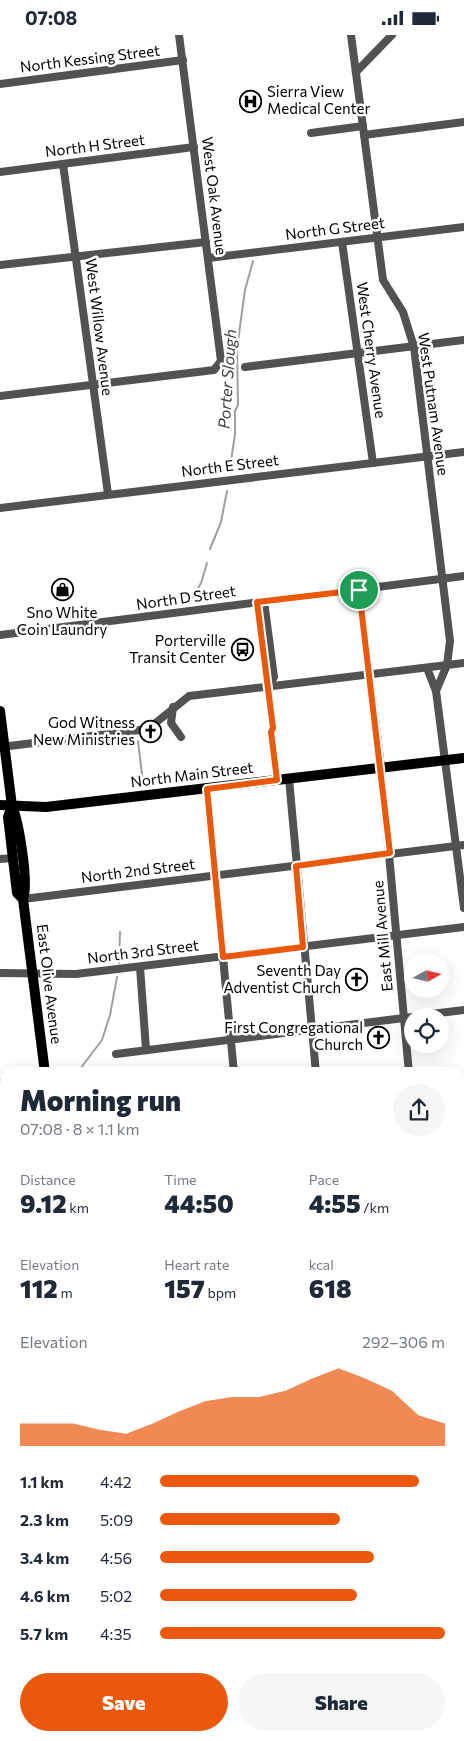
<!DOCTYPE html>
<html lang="en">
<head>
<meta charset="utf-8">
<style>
	body { margin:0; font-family:Commissioner,sans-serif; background:#f6f6f7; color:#1f2937; height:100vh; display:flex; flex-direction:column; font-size:19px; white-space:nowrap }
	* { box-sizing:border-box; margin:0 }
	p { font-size:16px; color:#747a83 }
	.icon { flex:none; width:28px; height:28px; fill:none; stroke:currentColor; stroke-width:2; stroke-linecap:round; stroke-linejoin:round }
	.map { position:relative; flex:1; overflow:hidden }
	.panel { position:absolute; left:0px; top:1032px; width:465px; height:674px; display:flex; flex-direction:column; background:#fff; border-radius:15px 15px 0 0; box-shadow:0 5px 20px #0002 }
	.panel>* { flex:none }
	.needle { width:32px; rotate:82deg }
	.fabs { position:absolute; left:404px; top:918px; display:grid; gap:10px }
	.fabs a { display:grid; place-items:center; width:45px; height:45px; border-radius:50%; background:#fff; box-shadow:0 5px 20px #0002; font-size:25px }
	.pin { position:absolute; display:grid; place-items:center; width:42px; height:42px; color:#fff; margin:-21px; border:2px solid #fff; border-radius:50%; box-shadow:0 1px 5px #0007 }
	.round { display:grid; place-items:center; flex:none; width:52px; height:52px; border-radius:26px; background:#f6f6f7 }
	.headline { display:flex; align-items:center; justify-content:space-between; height:85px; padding:0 20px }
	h1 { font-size:28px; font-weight:800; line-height:38px }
	.metrics { display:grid; grid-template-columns:repeat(3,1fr); gap:8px; height:85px; padding:5px 20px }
	.metrics div { display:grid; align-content:center }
	.metrics b { font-size:25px; font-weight:800 }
	.metrics small { font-size:14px; font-weight:400 }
	.metrics p { font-size:14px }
	.chart { height:140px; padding:10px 20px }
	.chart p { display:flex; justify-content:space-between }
	.chart svg { width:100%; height:90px; margin-top:5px; fill:#ea580c; opacity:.7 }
	.action { display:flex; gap:10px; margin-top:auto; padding:10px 20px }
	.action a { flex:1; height:58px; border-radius:30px; background:#ea580c; color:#fff; font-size:20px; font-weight:800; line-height:58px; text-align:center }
	.action a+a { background:#f6f6f7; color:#1f2937 }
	ul { padding:0 20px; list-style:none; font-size:16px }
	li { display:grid; grid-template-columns:80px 60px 1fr; align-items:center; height:38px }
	li i { height:12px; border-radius:6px; background:#ea580c }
	.status { display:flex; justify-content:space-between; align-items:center; height:35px; padding:0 25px; background:#fff; direction:ltr }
	.status svg { height:14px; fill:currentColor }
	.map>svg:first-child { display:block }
	.green { fill:#d9d9d9 }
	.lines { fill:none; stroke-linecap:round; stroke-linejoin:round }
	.stream { stroke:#a0a0a0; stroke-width:2 }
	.minor { stroke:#525252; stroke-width:8 }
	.major { stroke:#000; stroke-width:10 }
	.route-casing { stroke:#fff; stroke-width:10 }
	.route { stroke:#ea580c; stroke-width:6 }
	.labels { text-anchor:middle; stroke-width:5; stroke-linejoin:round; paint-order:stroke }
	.street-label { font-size:15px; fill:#000; stroke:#fff }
	.poi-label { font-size:15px; fill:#000; stroke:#fff; text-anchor:end }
	.water-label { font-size:16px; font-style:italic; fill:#414141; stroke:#fff }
</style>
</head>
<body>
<div class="status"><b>07:08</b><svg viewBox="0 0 49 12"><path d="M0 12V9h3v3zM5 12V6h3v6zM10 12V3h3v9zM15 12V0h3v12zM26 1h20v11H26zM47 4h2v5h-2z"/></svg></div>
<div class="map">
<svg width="464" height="1706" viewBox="0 0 464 1706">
	<rect width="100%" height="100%" fill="#fff"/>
	<polygon class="green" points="464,1699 464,1706 415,1706 460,1701"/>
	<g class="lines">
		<g class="stream">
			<polyline points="230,433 235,399 235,376 238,370 237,313 245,255 253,226"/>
			<polyline points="210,514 221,487 227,456"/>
			<polyline points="193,563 201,548 207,528"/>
			<polyline points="138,706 143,748"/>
			<polyline points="119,928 120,897"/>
			<polyline points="77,1038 102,1005 110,980 117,942"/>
			<polyline points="0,1123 5,1122"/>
		</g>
		<g class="minor">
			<polyline points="351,0 383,245 403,277 414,312 450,606 447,630 436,656 464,873"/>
			<polyline points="356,37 392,0"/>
			<polyline points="0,49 183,25"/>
			<polyline points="311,98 363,91"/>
			<polyline points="364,100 464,87"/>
			<polyline points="63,129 108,459"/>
			<polyline points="0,137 194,112"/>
			<polyline points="342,207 373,428"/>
			<polyline points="208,223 464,192"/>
			<polyline points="0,230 206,207"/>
			<polyline points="245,332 464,305"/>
			<polyline points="0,361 214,335 221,326 179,0"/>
			<polyline points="0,473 464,417"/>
			<polyline points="359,555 381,732 409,1038"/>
			<polyline points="264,566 274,642 268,652"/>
			<polyline points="257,567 273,693 271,697 277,745"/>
			<polyline points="0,600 464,541"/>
			<polyline points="427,633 436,656"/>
			<polyline points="173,672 171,688 181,702"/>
			<polyline points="1,712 148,694 189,661 464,628"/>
			<polyline points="289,744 316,1038"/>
			<polyline points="207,754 234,1038"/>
			<polyline points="0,824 13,823"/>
			<polyline points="23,864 464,810"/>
			<polyline points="140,932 146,1014"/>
			<polyline points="0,938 76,939 464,892"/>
			<polyline points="415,981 464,975"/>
			<polyline points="116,1019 412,982"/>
			<polyline points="0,1048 5,1047"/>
			<polyline points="460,1104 464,1103"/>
			<polyline points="460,1249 464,1248"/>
			<polyline points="460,1471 464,1502"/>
			<polyline points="0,1522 5,1521"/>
			<polyline points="460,1610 464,1610"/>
			<polyline points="460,1694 464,1694"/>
			<polyline points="178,1701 178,1706"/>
			<polyline points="379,1706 408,1701"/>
		</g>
		<g class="major">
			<path d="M0,676l12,95c7,17 17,77 11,93l22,174"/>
			<polyline points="0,770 46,772 464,723"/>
			<polyline points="12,771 8,782 17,858 23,864"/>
			<polyline points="460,1375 464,1374"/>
			<polyline points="0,1445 5,1444"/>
			<polyline points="0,1455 5,1454"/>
		</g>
	</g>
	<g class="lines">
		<defs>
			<polygon id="route" points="359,555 390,818 296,831 303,912 223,922 207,754 277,745 271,697 273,693 257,567"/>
		</defs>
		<use href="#route" class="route-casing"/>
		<use href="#route" class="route"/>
	</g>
	<defs>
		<symbol id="hospital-ring" viewBox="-11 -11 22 22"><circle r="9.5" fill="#fff" stroke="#000" stroke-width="1.5"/><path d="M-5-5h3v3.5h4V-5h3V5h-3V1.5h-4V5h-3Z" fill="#000"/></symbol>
		<symbol id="shop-ring" viewBox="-11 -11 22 22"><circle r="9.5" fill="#fff" stroke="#000" stroke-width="1.5"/><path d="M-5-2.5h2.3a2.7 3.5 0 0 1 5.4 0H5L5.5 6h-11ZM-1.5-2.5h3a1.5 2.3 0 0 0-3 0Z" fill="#000"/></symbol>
		<symbol id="bus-ring" viewBox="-11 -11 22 22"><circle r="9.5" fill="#fff" stroke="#000" stroke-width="1.5"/><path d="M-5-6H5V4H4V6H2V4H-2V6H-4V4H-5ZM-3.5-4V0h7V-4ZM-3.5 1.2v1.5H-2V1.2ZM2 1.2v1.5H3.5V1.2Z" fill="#000"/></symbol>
		<symbol id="church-ring" viewBox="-11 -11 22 22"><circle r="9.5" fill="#fff" stroke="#000" stroke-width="1.5"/><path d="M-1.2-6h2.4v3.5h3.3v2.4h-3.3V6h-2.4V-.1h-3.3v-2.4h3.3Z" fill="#000"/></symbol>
	</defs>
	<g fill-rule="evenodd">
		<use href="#hospital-ring" x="238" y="54" width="25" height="25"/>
		<use href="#shop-ring" x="50" y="542" width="25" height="25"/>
		<use href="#bus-ring" x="230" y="602" width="25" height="25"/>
		<use href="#church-ring" x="138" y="684" width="25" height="25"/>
		<use href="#church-ring" x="344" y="932" width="25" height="25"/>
		<use href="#church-ring" x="366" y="990" width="25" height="25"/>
	</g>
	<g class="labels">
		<g class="street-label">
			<text transform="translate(90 24) rotate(-7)" y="5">North Kessing Street</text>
			<text transform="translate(95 111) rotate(-7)" y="5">North H Street</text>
			<text transform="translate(214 161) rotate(83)" y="5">West Oak Avenue</text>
			<text transform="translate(335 194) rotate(-7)" y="5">North G Street</text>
			<text transform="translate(99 292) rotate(83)" y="5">West Willow Avenue</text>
			<text transform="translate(371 315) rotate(82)" y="5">West Cherry Avenue</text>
			<text transform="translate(433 369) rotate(82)" y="5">West Putnam Avenue</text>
			<text transform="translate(230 431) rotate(-7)" y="5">North E Street</text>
			<text transform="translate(186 563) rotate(-8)" y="5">North D Street</text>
			<text transform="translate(192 740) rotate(-7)" y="5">North Main Street</text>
			<text transform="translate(138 836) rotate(-7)" y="5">North 2nd Street</text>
			<text transform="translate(383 901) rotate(-95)" y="5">East Mill Avenue</text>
			<text transform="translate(143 917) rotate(-7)" y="5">North 3rd Street</text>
			<text transform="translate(49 949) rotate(83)" y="5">East Olive Avenue</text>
		</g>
		<g class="poi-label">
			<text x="267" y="62" text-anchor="start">Sierra View<tspan x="267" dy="17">Medical Center</tspan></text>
			<text x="62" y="583" text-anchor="middle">Sno White<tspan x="62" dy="17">Coin Laundry</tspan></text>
			<text x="226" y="611">Porterville<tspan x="226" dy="17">Transit Center</tspan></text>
			<text x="135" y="693">God Witness<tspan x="135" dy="17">New Ministries</tspan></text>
			<text x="341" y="941">Seventh Day<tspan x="341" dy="17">Adventist Church</tspan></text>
			<text x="363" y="998">First Congregational<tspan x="363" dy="17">Church</tspan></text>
		</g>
		<g class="water-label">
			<text transform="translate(227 344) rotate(-86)" y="6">Porter Slough</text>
		</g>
	</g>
</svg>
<div class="fabs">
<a><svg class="needle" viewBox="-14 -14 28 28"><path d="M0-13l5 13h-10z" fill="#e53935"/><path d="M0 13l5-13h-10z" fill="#747a83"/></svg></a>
<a><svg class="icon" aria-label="locate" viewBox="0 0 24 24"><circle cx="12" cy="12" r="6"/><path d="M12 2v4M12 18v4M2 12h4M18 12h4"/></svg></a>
</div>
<div class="pin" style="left:359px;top:555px;background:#1e9e55"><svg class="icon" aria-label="arrive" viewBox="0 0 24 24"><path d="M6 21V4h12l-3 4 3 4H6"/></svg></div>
<section class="panel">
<div class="headline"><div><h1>Morning run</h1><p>07:08 · 8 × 1.1 km</p></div><a class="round"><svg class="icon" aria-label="share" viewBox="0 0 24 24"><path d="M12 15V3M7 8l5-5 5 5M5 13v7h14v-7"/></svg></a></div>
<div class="metrics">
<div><p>Distance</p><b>9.12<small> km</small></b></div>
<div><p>Time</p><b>44:50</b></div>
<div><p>Pace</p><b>4:55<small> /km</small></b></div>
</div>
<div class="metrics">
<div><p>Elevation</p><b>112<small> m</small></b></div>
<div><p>Heart rate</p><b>157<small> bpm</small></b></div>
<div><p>kcal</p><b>618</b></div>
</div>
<div class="chart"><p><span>Elevation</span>292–306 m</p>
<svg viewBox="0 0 160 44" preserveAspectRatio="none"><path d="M0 44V33L10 33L20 33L30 36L40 38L50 33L60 27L70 22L80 20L90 20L100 17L110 11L120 6L130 11L140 17L150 29L160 33V44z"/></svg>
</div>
<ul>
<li><b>1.1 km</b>4:42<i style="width:91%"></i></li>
<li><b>2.3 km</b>5:09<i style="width:63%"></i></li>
<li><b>3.4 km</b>4:56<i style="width:75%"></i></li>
<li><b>4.6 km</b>5:02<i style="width:69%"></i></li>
<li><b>5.7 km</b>4:35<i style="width:100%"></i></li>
</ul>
<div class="action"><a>Save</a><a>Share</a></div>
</section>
</div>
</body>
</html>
